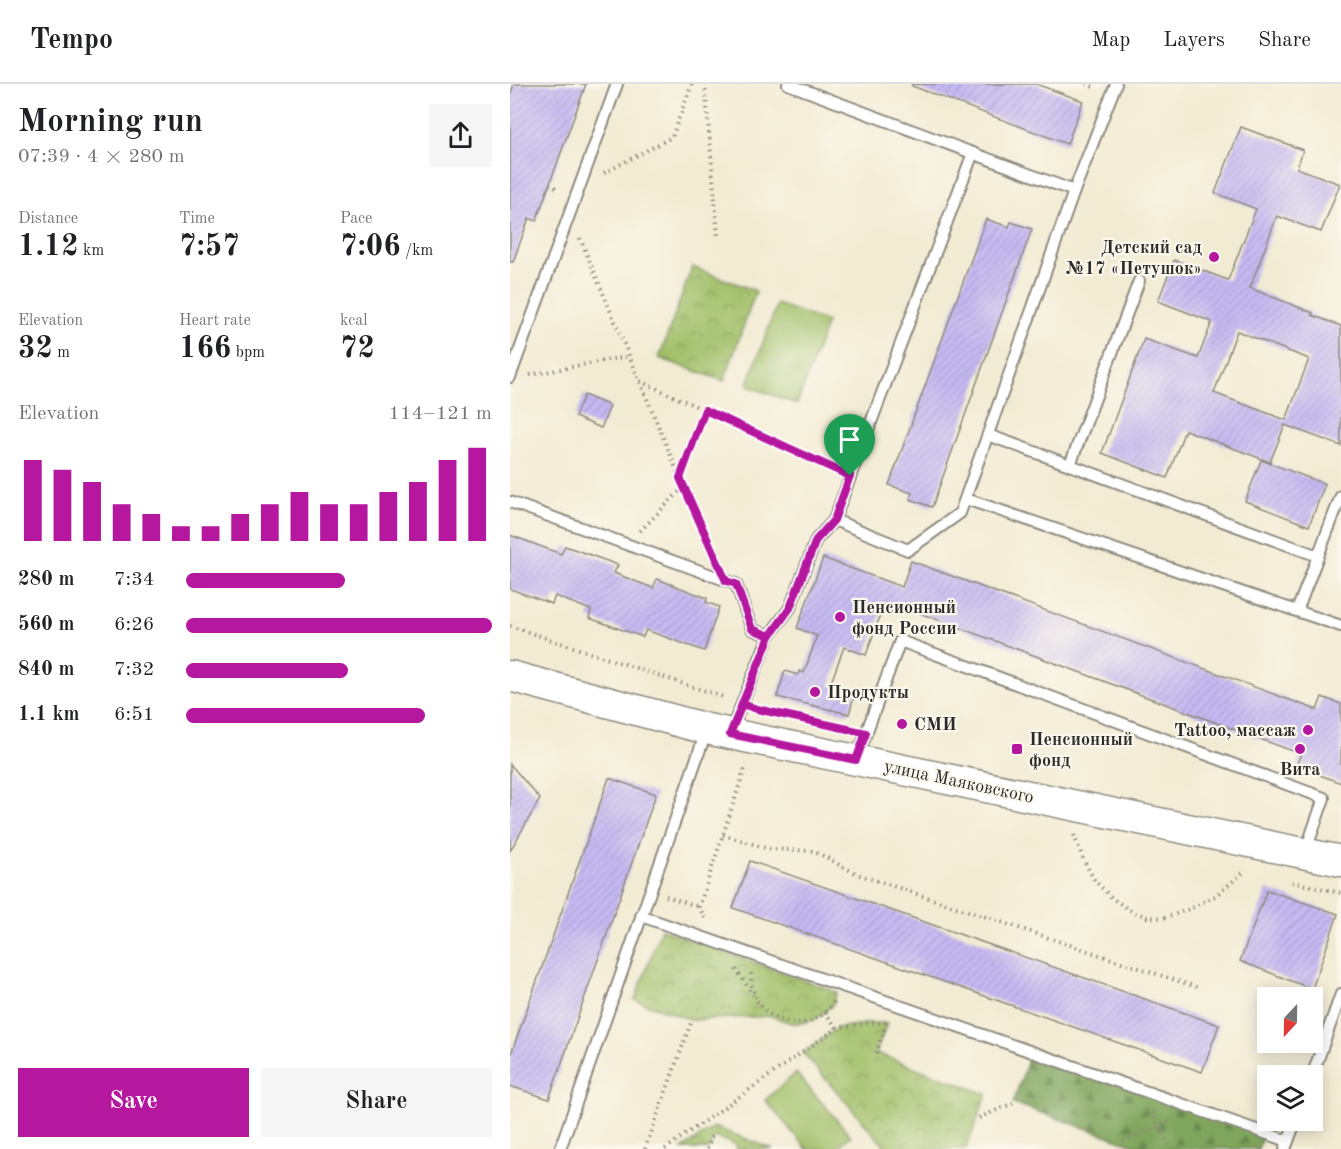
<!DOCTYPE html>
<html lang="en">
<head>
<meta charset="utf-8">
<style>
	body { margin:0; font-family:"Old Standard TT",serif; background:#f6f6f6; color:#202124; height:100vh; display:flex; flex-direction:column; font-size:22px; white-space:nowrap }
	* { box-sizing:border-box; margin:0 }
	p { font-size:20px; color:#757577 }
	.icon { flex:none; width:33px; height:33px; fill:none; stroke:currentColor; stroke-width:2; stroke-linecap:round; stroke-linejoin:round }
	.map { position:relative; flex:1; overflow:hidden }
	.sheet { display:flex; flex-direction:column; background:#fff; width:510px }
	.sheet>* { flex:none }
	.needle { width:39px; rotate:202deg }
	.fabs { position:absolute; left:747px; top:903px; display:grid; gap:12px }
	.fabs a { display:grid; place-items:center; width:66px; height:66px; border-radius:0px; background:#fff; box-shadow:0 3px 15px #0003; font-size:30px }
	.pin { position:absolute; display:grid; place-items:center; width:51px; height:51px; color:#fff; margin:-62px -26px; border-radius:50% 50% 50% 0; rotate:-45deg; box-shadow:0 0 6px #0007 }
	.pin .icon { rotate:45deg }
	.round { display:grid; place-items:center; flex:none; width:63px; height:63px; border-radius:0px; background:#f6f6f6 }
	.summary { display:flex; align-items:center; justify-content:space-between; height:102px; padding:0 18px }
	h1 { font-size:33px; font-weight:800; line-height:45px }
	.metrics { display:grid; grid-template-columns:repeat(3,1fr); gap:9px; height:102px; padding:6px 18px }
	.metrics div { display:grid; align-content:center }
	.metrics b { font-size:30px; font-weight:800 }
	.metrics small { font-size:16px; font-weight:400 }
	.metrics p { font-size:16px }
	.chart { height:168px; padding:12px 18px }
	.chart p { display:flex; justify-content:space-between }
	.chart svg { width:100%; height:108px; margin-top:6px; stroke:#b5179e; stroke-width:6 }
	.button { display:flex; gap:12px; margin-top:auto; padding:12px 18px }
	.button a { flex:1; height:69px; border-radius:0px; background:#b5179e; color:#fff; font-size:24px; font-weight:800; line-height:69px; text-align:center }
	.button a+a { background:#f6f6f6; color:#202124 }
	ul { padding:0 18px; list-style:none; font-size:20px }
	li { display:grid; grid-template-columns:96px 72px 1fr; align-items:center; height:45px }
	li i { height:15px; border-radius:8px; background:#b5179e }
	header { display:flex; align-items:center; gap:36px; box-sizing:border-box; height:84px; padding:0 30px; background:#fff; border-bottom:2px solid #e0e0e0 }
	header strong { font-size:28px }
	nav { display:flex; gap:33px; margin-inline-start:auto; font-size:21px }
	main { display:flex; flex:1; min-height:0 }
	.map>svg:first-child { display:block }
	.forest { fill:url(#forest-firs); stroke:#566844; stroke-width:1.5 }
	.park { fill:url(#park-crowns); stroke:#66764a; stroke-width:1.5 }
	.pitch { fill:#a1c069; stroke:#66764a; stroke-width:1.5 }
	.building { fill:url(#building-hatch); fill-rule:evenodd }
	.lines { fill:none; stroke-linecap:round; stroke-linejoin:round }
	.lane-casing { stroke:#8e8b7f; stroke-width:14 }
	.secondary-casing { stroke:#8e8b7f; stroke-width:33 }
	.path { stroke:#8e8b7f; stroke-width:4; stroke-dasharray:1.5 4.5; stroke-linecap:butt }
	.lane { stroke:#fff; stroke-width:10 }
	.secondary { stroke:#fff; stroke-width:30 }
	.route-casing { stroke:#fff; stroke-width:12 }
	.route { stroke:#b5179e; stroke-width:8 }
	.poi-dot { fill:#b5179e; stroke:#fbf7ec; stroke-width:2 }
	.labels { text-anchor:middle; stroke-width:4.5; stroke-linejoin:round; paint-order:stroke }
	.poi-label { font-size:18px; font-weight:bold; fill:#2b2b2b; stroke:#fbf7ec; text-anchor:start }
	.street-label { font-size:18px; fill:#2b2b2b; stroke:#fbf7ec }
</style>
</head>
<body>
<header>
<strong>Tempo</strong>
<nav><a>Map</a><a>Layers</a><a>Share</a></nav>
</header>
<main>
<section class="sheet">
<div class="summary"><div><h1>Morning run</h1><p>07:39 · 4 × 280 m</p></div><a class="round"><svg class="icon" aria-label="share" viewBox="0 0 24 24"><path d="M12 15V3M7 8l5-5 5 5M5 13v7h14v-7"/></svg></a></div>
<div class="metrics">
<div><p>Distance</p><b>1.12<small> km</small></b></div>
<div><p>Time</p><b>7:57</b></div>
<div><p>Pace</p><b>7:06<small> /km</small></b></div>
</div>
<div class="metrics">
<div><p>Elevation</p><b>32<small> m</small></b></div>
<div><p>Heart rate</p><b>166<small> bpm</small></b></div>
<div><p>kcal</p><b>72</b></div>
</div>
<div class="chart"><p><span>Elevation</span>114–121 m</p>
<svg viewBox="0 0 160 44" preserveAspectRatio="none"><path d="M5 44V11M15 44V15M25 44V20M35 44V29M45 44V33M55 44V38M65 44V38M75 44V33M85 44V29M95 44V24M105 44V29M115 44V29M125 44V24M135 44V20M145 44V11M155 44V6"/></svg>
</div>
<ul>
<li><b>280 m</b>7:34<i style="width:52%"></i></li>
<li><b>560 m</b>6:26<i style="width:100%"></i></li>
<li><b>840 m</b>7:32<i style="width:53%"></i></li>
<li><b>1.1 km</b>6:51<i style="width:78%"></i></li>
</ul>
<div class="button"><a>Save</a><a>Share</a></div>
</section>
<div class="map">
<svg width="831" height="1065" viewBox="0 0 831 1065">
	<defs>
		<pattern id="forest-firs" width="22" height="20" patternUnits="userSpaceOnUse" patternTransform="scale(1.5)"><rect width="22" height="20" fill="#80a65d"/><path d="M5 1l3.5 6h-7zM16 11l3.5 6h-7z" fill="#69874d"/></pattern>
		<pattern id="park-crowns" width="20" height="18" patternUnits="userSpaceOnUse" patternTransform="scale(1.5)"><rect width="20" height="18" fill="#a1c069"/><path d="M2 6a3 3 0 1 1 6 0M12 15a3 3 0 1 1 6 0" fill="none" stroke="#839c57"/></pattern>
		<pattern id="building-hatch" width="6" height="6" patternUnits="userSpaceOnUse" patternTransform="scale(1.5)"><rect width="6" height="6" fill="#c5b9f2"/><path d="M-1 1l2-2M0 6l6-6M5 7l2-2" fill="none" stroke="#a99fd0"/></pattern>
	</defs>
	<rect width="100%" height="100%" fill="#fbf7ec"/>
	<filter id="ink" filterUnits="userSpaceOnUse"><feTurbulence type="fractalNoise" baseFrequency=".0167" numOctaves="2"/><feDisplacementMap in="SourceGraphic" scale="12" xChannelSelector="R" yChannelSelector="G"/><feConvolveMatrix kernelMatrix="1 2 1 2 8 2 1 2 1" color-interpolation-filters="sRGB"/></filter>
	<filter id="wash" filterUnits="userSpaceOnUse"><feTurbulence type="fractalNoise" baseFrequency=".008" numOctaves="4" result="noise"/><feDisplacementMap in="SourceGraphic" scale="24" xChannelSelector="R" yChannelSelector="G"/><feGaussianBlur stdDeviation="1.35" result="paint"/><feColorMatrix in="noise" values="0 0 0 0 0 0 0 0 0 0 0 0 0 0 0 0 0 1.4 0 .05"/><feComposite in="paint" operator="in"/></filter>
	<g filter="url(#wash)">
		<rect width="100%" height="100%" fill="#f2ebd3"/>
		<polygon class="forest" points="521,967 754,1048 748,1065 635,1065 503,1019"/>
		<g class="park">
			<polygon points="182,183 246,207 214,297 149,274"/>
			<polygon points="151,845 327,908 323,920 314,929 304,936 292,939 281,939 262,932 182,936 125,916"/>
			<polygon points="360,939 377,939 366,969 477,1010 456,1065 377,1065 293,969 327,944"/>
			<polygon points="204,1043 263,1065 226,1065 227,1061 204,1053 199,1065 172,1065"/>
		</g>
		<g class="pitch">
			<polygon points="267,220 317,238 287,320 237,302"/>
			<polygon points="286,989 341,1052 325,1065 297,1065 255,1016"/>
		</g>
		<g id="blocks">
			<g class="building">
				<polygon points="4,0 76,0 26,137 19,134 3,178 0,178 0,12"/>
				<polygon points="402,0 526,0 573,17 557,60 402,2"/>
				<path d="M731,43l62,23 -6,18 43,16 -19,48 -44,-16 -27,72 63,25 -1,2 29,11v120l-56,-21 -15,37 -85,-32 -18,48 -65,-25 42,-114 54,19 14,-36 -54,-21 16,-41 54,20 28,-71 -41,-16zM727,247l72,28 -23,61 -72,-27z"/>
				<polygon points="476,135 499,143 501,138 522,145 422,423 400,415 402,409 379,401"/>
				<polygon points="74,311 100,322 91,344 65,333"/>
				<polygon points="751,376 815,400 799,442 735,417"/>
				<polygon points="0,451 51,470 55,462 108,481 104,489 143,504 147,495 197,514 196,518 209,523 194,567 136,546 133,553 79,534 81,526 45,512 42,520 0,505"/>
				<polygon points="313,474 392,503 401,477 807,626 812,613 831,620 831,699 786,682 791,670 385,520 383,527 373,524 356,571 334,563 320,601 345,609 339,630 267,613 275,587 288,591 289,587 294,589 307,552 287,544"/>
				<polygon points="0,680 30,715 0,767"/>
				<polygon points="99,694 146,710 39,1015 0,1002 0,973"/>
				<polygon points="240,777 709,941 692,988 223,824"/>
				<polygon points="757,806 828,830 802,905 730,877"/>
			</g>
		</g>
	</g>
	<g filter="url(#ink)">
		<use href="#blocks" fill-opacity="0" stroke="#8e8b7f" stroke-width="1.5"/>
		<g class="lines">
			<defs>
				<g id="lane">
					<polyline points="278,0 564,107"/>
					<polyline points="0,293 107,0"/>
					<polyline points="478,351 808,472 831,412"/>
					<polyline points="560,381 629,197"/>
					<polyline points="456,415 831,542"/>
					<polyline points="0,418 226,500 242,545 259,552"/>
					<polyline points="324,436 398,466 450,429 564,107 606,0"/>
					<polyline points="787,527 808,472"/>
					<polyline points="221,647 259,552 280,524 306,456 324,436 463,69"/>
					<polyline points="347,674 390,557 814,714 795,769"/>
					<polyline points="131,832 778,1057"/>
					<polyline points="802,992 831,910"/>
					<polyline points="50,1065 196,648"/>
					<polyline points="775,1065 786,1036"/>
				</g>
				<polyline id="secondary" points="0,592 197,645 831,777"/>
			</defs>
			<use href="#lane" class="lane-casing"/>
			<use href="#secondary" class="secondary-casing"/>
			<g class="path">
				<polyline points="195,0 208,152"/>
				<polyline points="576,0 586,4"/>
				<polyline points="94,89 162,53 182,0"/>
				<polyline points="39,101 49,105"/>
				<polyline points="70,154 170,394 205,473"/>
				<polyline points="20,291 119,272"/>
				<polyline points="130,297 326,385"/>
				<polyline points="171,393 195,326"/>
				<polyline points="130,447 174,403"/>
				<polyline points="0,542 216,614"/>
				<polyline points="213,751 259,765 302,767 316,773 333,783 350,791 689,904"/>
				<polyline points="564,751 574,777 585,797 603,815 623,828 637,833 654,834 680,825 705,812 734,788"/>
				<polyline points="782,798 831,809"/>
				<polyline points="156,812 189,823"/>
				<polyline points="195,834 189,823 236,681"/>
				<polyline points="226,885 243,911"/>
				<polyline points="241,889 241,899 247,917"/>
				<path d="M247,917c14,19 39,29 61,16 7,-4 13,-9 17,-17"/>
				<polyline points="315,928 327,944"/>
				<polyline points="366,969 377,937"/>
				<polyline points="642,1028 661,1065"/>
				<polyline points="469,1034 503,1019"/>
				<polyline points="613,1057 663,1036"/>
				<polyline points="135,1065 182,936"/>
				<polyline points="155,1065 327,944 360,939 377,939"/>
				<polyline points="197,1065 202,1051"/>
			</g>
			<use href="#lane" class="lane"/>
			<use href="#secondary" class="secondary"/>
		</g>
	</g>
	<g class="lines" filter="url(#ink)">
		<defs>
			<polyline id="route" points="340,392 324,436 306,456 280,524 260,552 220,650 346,676 356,649 247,625 232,620 260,552 242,545 226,500 216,497 170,394 195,326 340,392"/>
		</defs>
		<use href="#route" class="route-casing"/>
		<use href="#route" class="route"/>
	</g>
	<g class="poi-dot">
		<circle cx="704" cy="173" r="6"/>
		<circle cx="330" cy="533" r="6"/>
		<circle cx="305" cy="608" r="6"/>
		<circle cx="392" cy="640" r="6"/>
		<circle cx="798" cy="646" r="6"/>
		<rect x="501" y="659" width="12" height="12" rx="3"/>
		<circle cx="790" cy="665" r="6"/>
	</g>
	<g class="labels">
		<g class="poi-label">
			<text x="692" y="169" text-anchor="end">Детский сад<tspan x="692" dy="21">№17 «Петушок»</tspan></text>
			<text x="342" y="529">Пенсионный<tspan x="342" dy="21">фонд России</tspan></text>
			<text x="317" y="614">Продукты</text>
			<text x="404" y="646">СМИ</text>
			<text x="786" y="652" text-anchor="end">Tattoo, массаж</text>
			<text x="519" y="661">Пенсионный<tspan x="519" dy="21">фонд</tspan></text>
			<text x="790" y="691" text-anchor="middle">Вита</text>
		</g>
		<g class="street-label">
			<text transform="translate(449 697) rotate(12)" y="6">улица Маяковского</text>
		</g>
	</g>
</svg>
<div class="fabs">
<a><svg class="needle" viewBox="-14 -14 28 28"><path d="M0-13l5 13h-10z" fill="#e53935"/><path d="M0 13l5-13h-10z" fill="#757577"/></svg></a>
<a><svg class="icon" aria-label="layers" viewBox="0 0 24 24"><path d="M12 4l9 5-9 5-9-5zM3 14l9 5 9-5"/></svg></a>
</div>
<div class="pin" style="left:340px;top:392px;background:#1e9e55"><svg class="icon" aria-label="arrive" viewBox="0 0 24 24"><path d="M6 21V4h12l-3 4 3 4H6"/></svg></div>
</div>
</main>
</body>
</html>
